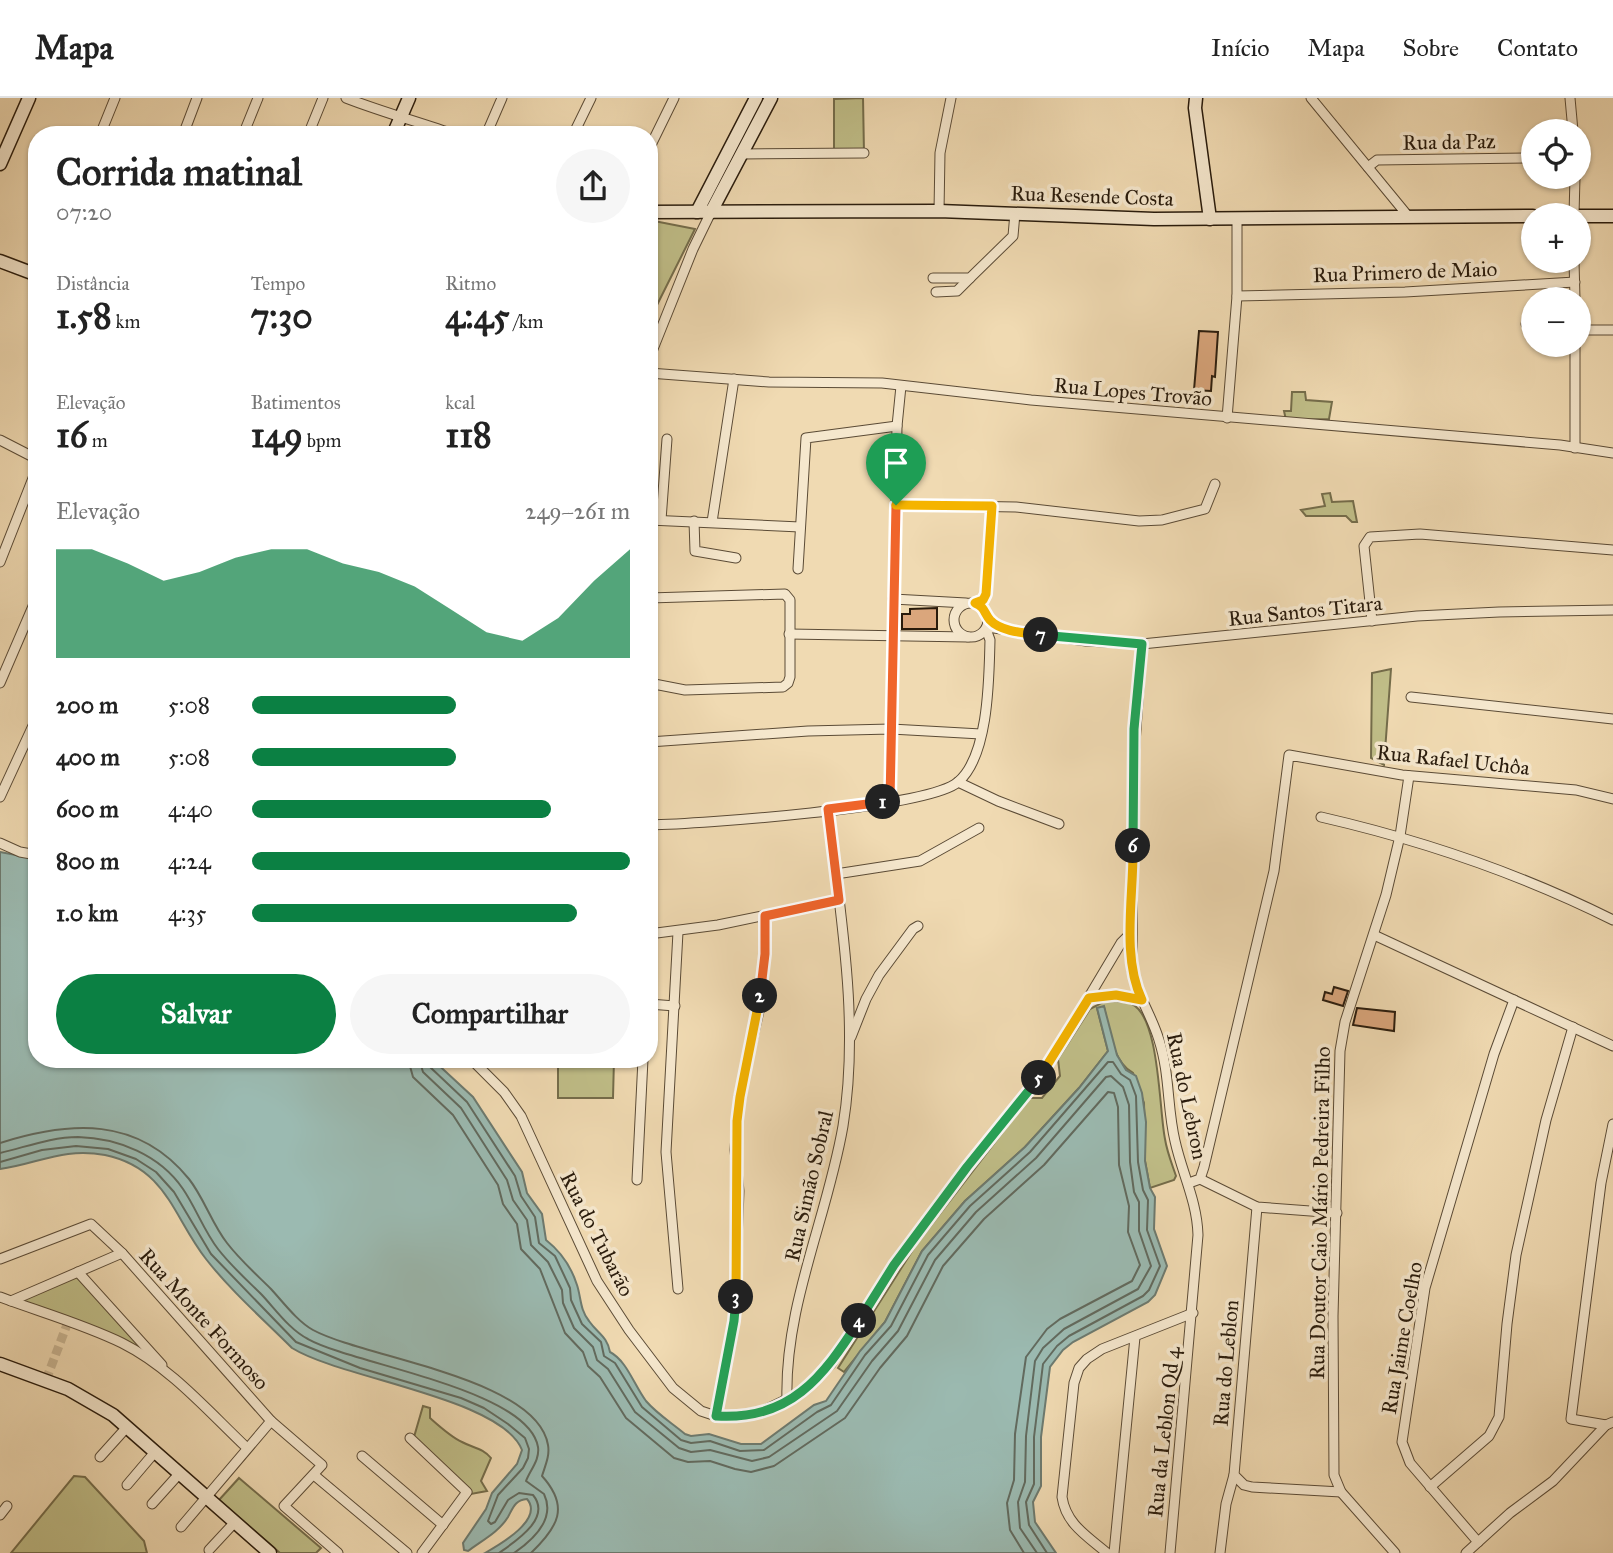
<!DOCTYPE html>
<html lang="pt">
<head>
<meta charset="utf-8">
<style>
	body { margin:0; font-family:"IM FELL Great Primer",serif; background:#f6f6f6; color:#222; height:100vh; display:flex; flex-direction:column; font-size:26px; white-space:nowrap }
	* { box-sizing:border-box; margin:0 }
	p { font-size:23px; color:#767676 }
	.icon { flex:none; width:38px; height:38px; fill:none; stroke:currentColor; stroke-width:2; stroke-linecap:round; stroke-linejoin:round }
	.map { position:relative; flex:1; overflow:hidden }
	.drawer { position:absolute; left:28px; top:28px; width:630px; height:942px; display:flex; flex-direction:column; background:#fff; border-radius:28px; box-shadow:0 2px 5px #0004 }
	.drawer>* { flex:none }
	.tools { position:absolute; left:1521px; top:21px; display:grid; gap:14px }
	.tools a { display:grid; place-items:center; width:70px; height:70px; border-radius:50%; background:#fff; box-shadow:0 2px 5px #0004; font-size:35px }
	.pin { position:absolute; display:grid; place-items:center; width:60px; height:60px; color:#fff; margin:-72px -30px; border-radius:50% 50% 50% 0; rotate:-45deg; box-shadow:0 0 7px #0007 }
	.pin .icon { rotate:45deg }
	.km { position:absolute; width:35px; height:35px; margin:-18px; border-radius:50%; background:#222; color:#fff; font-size:19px; line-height:35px; text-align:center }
	.round { display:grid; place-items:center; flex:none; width:74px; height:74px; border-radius:37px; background:#f6f6f6 }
	.head { display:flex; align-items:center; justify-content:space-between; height:119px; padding:0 28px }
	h1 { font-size:38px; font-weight:700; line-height:52px }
	.stats { display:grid; grid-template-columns:repeat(3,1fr); gap:10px; height:119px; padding:7px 28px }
	.stats div { display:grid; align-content:center }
	.stats b { font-size:35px; font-weight:700 }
	.stats small { font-size:19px; font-weight:400 }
	.stats p { font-size:19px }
	.chart { height:196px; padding:14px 28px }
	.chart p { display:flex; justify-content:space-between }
	.chart svg { width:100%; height:126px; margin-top:7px; fill:#0b8043; opacity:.7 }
	.action { display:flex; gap:14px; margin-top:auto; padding:14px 28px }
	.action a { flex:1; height:80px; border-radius:42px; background:#0b8043; color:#fff; font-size:28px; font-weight:700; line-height:80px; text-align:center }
	.action a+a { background:#f6f6f6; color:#222 }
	ul { padding:0 28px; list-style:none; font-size:23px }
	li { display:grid; grid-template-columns:112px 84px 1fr; align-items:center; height:52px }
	li i { height:18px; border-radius:9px; background:#0b8043 }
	header { display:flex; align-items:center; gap:42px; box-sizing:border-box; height:98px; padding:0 35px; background:#fff; border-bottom:2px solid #e0e0e0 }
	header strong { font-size:33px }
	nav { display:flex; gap:38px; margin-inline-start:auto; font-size:24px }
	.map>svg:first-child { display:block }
	.green { fill:#c0be88; stroke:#746c4a; stroke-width:2 }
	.water { fill:#9bbab1; stroke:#6d7a6f; stroke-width:2 }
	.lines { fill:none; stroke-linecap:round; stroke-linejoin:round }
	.shore { stroke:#626a5e; stroke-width:2 }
	.building { fill:#daa67c; stroke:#291b0c; stroke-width:2 }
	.street-tunnel { stroke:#c8b491; stroke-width:9; stroke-dasharray:9 4.5; stroke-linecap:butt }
	.street-casing { stroke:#5b4b36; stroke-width:11 }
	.secondary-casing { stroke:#291b0c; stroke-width:15 }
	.street { stroke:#f5e7cd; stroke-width:9 }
	.secondary { stroke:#f5e7cd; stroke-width:12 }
	.split-1-casing { stroke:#fff; stroke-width:14 }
	.split-2-casing { stroke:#fff; stroke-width:14 }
	.split-3-casing { stroke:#fff; stroke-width:14 }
	.split-4-casing { stroke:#fff; stroke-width:14 }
	.split-5-casing { stroke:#fff; stroke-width:14 }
	.split-6-casing { stroke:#fff; stroke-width:14 }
	.split-7-casing { stroke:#fff; stroke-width:14 }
	.split-8-casing { stroke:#fff; stroke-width:14 }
	.split-1 { stroke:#f0652b; stroke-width:9 }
	.split-2 { stroke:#f0652b; stroke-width:9 }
	.split-3 { stroke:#f5b400; stroke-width:9 }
	.split-4 { stroke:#22a559; stroke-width:9 }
	.split-5 { stroke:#22a559; stroke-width:9 }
	.split-6 { stroke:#f5b400; stroke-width:9 }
	.split-7 { stroke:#22a559; stroke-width:9 }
	.split-8 { stroke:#f5b400; stroke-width:9 }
	.labels { text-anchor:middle; stroke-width:7; stroke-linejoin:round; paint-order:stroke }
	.street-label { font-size:21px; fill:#291b0c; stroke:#f5e7cd }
</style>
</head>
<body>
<header>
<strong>Mapa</strong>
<nav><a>Início</a><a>Mapa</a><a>Sobre</a><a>Contato</a></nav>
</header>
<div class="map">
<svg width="1613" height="1455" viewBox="0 0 1613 1455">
	<rect width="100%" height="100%" fill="#f0dab2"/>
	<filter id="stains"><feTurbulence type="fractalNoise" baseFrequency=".00286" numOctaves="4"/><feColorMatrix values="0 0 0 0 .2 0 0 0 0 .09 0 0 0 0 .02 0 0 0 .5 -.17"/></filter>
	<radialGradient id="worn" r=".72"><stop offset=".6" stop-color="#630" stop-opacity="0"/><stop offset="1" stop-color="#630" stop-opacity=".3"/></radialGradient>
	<g class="green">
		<polygon points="863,0 864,55 834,56 834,1"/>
		<polygon points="649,122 695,131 649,223"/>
		<polygon points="1292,294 1305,294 1306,302 1332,304 1329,321 1286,322 1284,313 1291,313"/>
		<polygon points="1330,395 1332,404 1353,403 1357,424 1352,424 1346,418 1306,418 1301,412 1325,408 1322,396"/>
		<polygon points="1391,571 1384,667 1371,660 1372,575"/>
		<path d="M1116,903c4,1 12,1 16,3 28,14 27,107 33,135 2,13 7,25 11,37l-2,4 -24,8 -5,-27 -1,-58 -11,-30c-21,-11 -24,-45 -29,-66l-7,1 11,43 -29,37 -54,59 -60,54 -43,50 -37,71 -41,50 -6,-4 78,-123 113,-147h13l18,-22 -2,-17 32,-50 13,-7z"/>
		<polygon points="558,961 614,961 613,1000 558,1000"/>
		<polygon points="77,1177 141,1249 138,1253 21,1202"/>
		<path d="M423,1308l7,2v10c9,8 21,19 32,24 11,6 21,6 29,16l-10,23 6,10 -16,3 -57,-57z"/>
		<polygon points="74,1378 85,1379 144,1443 147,1455 11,1455"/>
		<polygon points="239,1380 321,1450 316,1455 280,1455 219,1402"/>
	</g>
	<path class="water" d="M0,754l37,7v200h395l41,38 49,75 5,21 15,21 4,26c14,11 25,26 31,45 4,12 3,25 12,36 9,13 18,15 21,31 17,9 24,33 36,49 11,13 26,22 39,33l6,2 18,-2 32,10h20l53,-39 12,-4 34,-50 25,-29 37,-71 43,-50 60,-54 54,-59 29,-37 -11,-43 7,-2 13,49 9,15 10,6 6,17 4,29 -1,39 5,27 5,9 -1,32 13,37 -12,29 -7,7 -75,40 -10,8 -13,17 -9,70v49l-8,16 2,20 21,31h-571c16,-9 59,-34 42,-54 -12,1 -14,9 -19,18 -9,15 -27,24 -40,34l-4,-1 -1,-7 23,-34 6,-16 25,-29 5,-14c-20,-52 -180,-71 -230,-102 -29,-29 -61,-57 -86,-89 -33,-42 -39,-91 -101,-104 -42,-8 -67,9 -105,14z"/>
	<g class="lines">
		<g class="shore">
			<polyline points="408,961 413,979 453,1017 498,1087 503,1106 517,1126 521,1151 540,1171 565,1235 583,1254 588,1268 600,1279 626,1320 674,1360 688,1364 710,1363 735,1371 751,1374 774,1368 845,1320 880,1270 907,1238 943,1168 984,1121 1044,1067 1108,994 1114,995 1118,1009 1119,1067 1129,1108 1128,1134 1140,1167 1132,1183 1060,1221 1047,1231 1026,1259 1015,1336 1014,1382 1007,1405 1010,1432 1024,1455"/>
			<polyline points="419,961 423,974 461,1010 507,1082 513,1102 527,1122 531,1147 548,1164 562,1192 563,1205 574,1230 593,1249 597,1262 608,1271 635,1314 679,1350 691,1354 710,1352 752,1363 769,1359 837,1313 872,1263 898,1233 935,1162 976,1114 1036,1060 1106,979 1111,978 1123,989 1129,1007 1130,1064 1134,1094 1139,1104 1139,1133 1151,1168 1138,1191 1064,1231 1043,1250 1035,1263 1026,1338 1025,1384 1018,1404 1020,1430 1037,1455"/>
			<polyline points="428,961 430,969 467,1004 515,1078 521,1098 535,1119 539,1145 555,1158 570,1190 571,1202 582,1226 601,1244 604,1258 615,1265 642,1309 681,1342 691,1345 710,1343 740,1353 764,1352 817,1314 831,1307 865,1257 891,1228 928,1157 970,1108 1030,1054 1108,964 1113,964 1121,976 1130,982 1136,998 1138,1064 1143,1092 1148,1102 1147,1132 1160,1168 1149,1192 1143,1198 1069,1238 1057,1248 1043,1266 1034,1339 1034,1386 1026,1404 1029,1427 1047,1455"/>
			<path d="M0,1045c70,-22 138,-27 189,36 15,19 23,45 38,64 13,17 29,31 44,46 12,13 26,32 42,41 52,28 224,48 235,115 2,11 -3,21 -6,31 28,31 16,51 -11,77"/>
			<path d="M0,1055c26,-6 51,-16 78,-16 40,1 82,18 105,52 13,19 21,42 35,60 13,17 29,31 44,46 14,15 28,35 46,44 47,26 220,50 230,108 2,13 -8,23 -12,34l18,13c12,25 -11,46 -30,59"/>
			<path d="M0,1064l42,-12 34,-4 32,3 28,10 20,13 18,20 37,62 85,88 64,26 101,30 23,10 24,16 17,14 4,11 -1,9 -5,10 -25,27 -10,26 3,3 4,-2 13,-22 11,-7 14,2c19,23 -17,46 -34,58"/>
		</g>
	</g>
	<g class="building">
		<polygon points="1199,233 1218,234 1215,279 1212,278 1211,293 1194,292"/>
		<polygon points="937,510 937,531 902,531 902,516 910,516 910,511"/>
		<polygon points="1334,889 1348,893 1343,908 1323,902 1325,894 1332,896"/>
		<polygon points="1357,910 1395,914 1394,933 1353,927"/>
	</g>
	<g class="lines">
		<polyline class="street-tunnel" points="46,1282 68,1224"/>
		<defs>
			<g id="street">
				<path d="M346,0c36,14 73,24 110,37"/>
				<polyline points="1311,0 1408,118"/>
				<polyline points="1570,0 1573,33"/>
				<polyline points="100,37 115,0"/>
				<polyline points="183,37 197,0"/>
				<polyline points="243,37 258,0"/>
				<polyline points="308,37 323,0"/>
				<polyline points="486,37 502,0"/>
				<polyline points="573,37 591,0"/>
				<polyline points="649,51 674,0"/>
				<polyline points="742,56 864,55"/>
				<polyline points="1368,69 1377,62 1533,60"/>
				<polyline points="939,113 940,55 951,0"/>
				<polyline points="1574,117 1575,79"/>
				<polyline points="1574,163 1575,201"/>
				<polyline points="933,180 970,180 1013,138 1015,115"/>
				<polyline points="936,194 957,193 970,180"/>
				<polyline points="1237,198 1405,194 1575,184"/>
				<polyline points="1526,226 1533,226"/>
				<polyline points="1578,232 1613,232"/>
				<polyline points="1575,247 1575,350"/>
				<polyline points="649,261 693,151 711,114"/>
				<polyline points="649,275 769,284 882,285 1031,302 1560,347 1613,355"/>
				<polyline points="1227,320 1237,198 1237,121"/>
				<polyline points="0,342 37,361"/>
				<polyline points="896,407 1016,409 1139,423 1162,422 1205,411 1215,386"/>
				<polyline points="649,422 800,429"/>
				<polyline points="661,422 667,341"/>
				<polyline points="694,423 695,453 736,460"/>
				<polyline points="712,424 734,281"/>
				<polyline points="0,464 37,370"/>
				<polyline points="798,471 806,340 897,328"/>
				<polyline points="649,500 785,496 790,502 790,579 788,585 783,589 685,592 649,585"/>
				<polyline points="893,501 966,505"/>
				<polyline points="975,505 983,502 986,496 992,408"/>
				<circle cx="971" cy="522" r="17"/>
				<polyline points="1372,523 1364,448 1370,439 1420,436 1613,452"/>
				<polyline points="987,529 1086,543 1142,546 1417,518 1499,514 1613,512"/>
				<polyline points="789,536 968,539"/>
				<path d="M1142,546l-9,128 -1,198c5,25 20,46 27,70 11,34 8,68 16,101 7,32 22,60 23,94l-28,318"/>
				<polyline points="0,585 37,499"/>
				<polyline points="1411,599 1613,621"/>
				<polyline points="649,644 808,633 891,631 981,636"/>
				<polyline points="958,684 998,703 1059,726"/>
				<polyline points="0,699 37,619"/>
				<polyline points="890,703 897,328 901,288"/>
				<path d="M1321,719c100,23 200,57 292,103"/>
				<path d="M649,727c50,-1 279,-17 309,-43 31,-26 31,-105 32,-142l-4,-11"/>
				<polyline points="0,745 20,754 37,757"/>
				<polyline points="836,776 920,763 979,730"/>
				<polyline points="649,836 718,827 839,802"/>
				<polyline points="1374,837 1613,948"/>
				<polyline points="1089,900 1117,897 1142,902"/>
				<polyline points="649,906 675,908"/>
				<polyline points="851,939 866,901 879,877 913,831 918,828"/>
				<polyline points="471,961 504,994 521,1018 597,1183 629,1232 673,1290 701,1313 716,1318 733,1319 763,1313 798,1296 831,1266 894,1167 967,1069 1046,971 1121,845 1130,836"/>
				<polyline points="1200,1081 1257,1109 1337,1115"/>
				<polyline points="637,1082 643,961"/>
				<polyline points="1189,1085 1200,1081 1204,1069 1274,773 1289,657 1402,677 1576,692 1613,701"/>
				<polyline points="1257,1109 1234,1377 1244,1387 1252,1389 1341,1394"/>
				<polyline points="0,1161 91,1126 122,1155 271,1323 322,1367 284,1408 338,1455"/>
				<polyline points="78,1174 162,1267"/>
				<polyline points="678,1191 666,1054 678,834"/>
				<path d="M0,1199c40,15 83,27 122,46 48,24 85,67 124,104"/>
				<polyline points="11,1203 122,1155"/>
				<path d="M787,1303c-3,-95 40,-182 56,-275 17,-104 -3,-213 -15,-317"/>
				<polyline points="716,1318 734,1223 739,1093 735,1052 737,1023 739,999 759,913 765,856 765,818"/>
				<polyline points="1606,1327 1571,1321 1601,1085 1613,1026"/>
				<polyline points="410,1340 467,1394 422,1455"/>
				<polyline points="362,1358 443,1427"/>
				<polyline points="100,1359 127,1329"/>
				<polyline points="314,1377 407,1455"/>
				<polyline points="127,1387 155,1354"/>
				<polyline points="1430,1389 1489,1338 1499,1319 1507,1226 1516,1157 1546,1022 1573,929"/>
				<polyline points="152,1406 179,1376"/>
				<polyline points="0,1417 7,1408"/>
				<polyline points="181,1429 271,1323"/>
				<polyline points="1478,1444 1410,1365 1402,1344 1425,1190 1494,956 1514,902"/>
				<polyline points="209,1452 235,1424"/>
				<path d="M1107,1455c-20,-17 -41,-29 -45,-56l12,-114 5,-15 8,-9 15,-10 91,-36"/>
				<polyline points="1114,1455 1135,1239"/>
				<polyline points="1220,1455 1226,1406 1234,1377"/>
				<polyline points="1395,1455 1341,1394 1334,1377 1333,1218 1340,953 1345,924 1386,797 1400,738 1409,678"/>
				<polyline points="1466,1455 1510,1415 1553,1383 1606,1327 1613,1324"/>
			</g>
			<g id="secondary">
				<polyline points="1196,0 1195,10 1210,121"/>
				<polyline points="393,37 409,0"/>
				<polyline points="0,66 29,0"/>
				<polyline points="649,114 939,113 1154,121 1533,118"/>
				<polyline points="697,114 756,0"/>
				<polyline points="711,114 771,0"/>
				<polyline points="1578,118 1613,118"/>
				<polyline points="0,163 37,177"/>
				<polyline points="0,1266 68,1291 113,1317 270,1455"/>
			</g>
		</defs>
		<use href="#street" class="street-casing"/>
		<use href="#secondary" class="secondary-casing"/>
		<use href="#street" class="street"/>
		<use href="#secondary" class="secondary"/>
	</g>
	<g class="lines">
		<defs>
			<polyline id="split-1" points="883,704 890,703 896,407"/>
			<polyline id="split-2" points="760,898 765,856 765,818 839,802 828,711 883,704"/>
			<polyline id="split-3" points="736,1199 737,1023 740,999 760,898"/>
			<path id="split-4" d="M736,1199l-2,24 -18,95c74,5 107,-39 143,-95"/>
			<polyline id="split-5" points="859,1223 894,1167 967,1069 1039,980"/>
			<path id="split-6" d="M1039,980l50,-80 27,-3 26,5c-21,-44 -8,-106 -9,-154"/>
			<polyline id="split-7" points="1041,537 1142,546 1134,631 1133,748"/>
			<path id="split-8" d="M896,407l96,1 -6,88 -3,6 -8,3c10,4 9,10 15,17 11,12 36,13 51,15"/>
		</defs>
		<use href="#split-1" class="split-1-casing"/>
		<use href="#split-2" class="split-2-casing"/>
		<use href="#split-3" class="split-3-casing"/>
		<use href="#split-4" class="split-4-casing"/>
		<use href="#split-5" class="split-5-casing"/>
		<use href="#split-6" class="split-6-casing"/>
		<use href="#split-7" class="split-7-casing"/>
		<use href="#split-8" class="split-8-casing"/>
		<use href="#split-1" class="split-1"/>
		<use href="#split-2" class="split-2"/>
		<use href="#split-3" class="split-3"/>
		<use href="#split-4" class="split-4"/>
		<use href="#split-5" class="split-5"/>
		<use href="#split-6" class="split-6"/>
		<use href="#split-7" class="split-7"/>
		<use href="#split-8" class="split-8"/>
	</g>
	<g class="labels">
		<g class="street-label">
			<text transform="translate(1449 44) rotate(-1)" y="7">Rua da Paz</text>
			<text transform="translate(1092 98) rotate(2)" y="7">Rua Resende Costa</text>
			<text transform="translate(1405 174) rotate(-2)" y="7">Rua Primero de Maio</text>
			<text transform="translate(1133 294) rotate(5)" y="7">Rua Lopes Trovão</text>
			<text transform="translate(1305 513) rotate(-6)" y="7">Rua Santos Titara</text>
			<text transform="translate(1453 662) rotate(6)" y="7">Rua Rafael Uchôa</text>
			<text transform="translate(1187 998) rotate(78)" y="7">Rua do Lebron</text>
			<text transform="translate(809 1088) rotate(-77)" y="7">Rua Simão Sobral</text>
			<text transform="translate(1320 1115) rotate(-89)" y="7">Rua Doutor Caio Mário Pedreira Filho</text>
			<text transform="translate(597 1136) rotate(63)" y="7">Rua do Tubarão</text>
			<text transform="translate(204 1221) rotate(48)" y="7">Rua Monte Formoso</text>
			<text transform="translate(1402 1240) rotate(-80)" y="7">Rua Jaime Coelho</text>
			<text transform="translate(1226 1265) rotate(-85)" y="7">Rua do Leblon</text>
			<text transform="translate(1164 1334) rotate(-84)" y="7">Rua da Leblon Qd 4</text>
		</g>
	</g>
	<rect width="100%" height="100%" filter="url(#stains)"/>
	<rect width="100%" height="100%" fill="url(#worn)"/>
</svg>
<div class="tools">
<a><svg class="icon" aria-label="locate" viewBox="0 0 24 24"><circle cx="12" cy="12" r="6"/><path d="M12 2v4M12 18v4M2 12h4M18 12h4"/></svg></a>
<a>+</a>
<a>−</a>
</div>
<div class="pin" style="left:896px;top:407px;background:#1e9e55"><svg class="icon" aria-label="arrive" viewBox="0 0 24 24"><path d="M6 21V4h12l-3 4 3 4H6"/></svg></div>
<b class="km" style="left:883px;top:704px">1</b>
<b class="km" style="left:760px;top:898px">2</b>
<b class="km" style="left:736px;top:1199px">3</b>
<b class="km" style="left:859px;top:1223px">4</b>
<b class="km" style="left:1039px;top:980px">5</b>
<b class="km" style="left:1133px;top:748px">6</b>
<b class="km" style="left:1041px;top:537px">7</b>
<section class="drawer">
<div class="head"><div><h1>Corrida matinal</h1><p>07:20</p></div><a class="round"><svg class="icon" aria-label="share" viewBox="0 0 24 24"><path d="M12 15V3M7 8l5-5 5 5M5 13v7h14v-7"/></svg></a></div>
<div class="stats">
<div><p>Distância</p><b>1.58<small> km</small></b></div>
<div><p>Tempo</p><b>7:30</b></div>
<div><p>Ritmo</p><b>4:45<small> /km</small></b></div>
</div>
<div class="stats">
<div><p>Elevação</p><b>16<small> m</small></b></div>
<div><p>Batimentos</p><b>149<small> bpm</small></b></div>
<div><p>kcal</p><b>118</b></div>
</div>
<div class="chart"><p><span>Elevação</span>249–261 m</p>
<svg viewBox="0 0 160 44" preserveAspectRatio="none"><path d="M0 44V6L10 6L20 11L30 17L40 14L50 9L60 6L70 6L80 11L90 14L100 19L110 27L120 35L130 38L140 30L150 17L160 6V44z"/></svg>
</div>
<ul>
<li><b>200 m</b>5:08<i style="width:54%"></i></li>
<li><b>400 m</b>5:08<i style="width:54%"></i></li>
<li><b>600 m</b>4:40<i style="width:79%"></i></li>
<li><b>800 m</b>4:24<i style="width:100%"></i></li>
<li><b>1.0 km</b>4:35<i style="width:86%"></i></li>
</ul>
<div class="action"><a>Salvar</a><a>Compartilhar</a></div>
</section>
</div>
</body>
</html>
